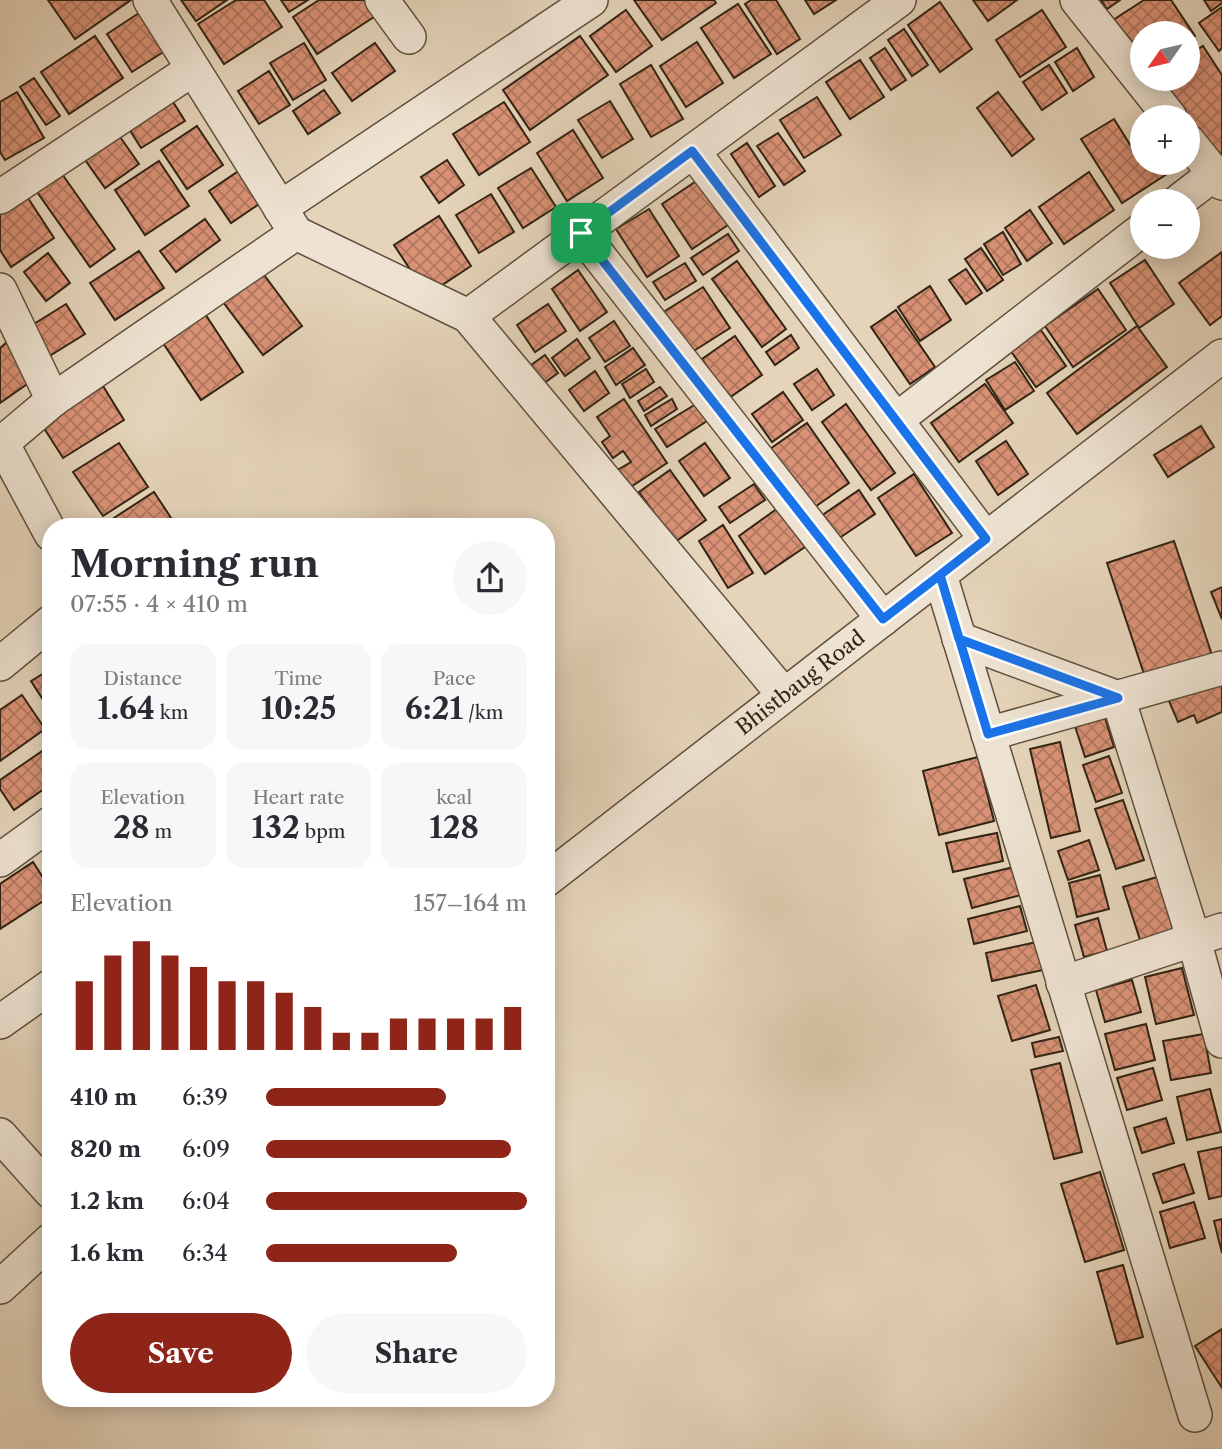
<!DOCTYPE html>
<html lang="en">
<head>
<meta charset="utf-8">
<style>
	body { margin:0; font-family:"Libre Caslon Text",serif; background:#f7f7f7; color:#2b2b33; height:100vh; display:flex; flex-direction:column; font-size:26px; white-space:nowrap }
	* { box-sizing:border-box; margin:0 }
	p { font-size:23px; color:#7c7c81 }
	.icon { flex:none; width:38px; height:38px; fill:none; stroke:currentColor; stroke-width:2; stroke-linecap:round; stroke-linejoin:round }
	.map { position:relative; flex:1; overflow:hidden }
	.sheet { position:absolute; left:42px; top:518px; width:513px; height:889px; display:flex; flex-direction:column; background:#fff; border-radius:28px; box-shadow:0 4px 18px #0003 }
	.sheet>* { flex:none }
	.needle { width:46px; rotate:236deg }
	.tools { position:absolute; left:1130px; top:21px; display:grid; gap:14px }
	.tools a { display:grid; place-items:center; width:70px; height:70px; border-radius:50%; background:#fff; box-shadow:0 4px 18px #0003; font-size:35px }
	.pin { position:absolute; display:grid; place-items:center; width:60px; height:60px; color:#fff; margin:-30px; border-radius:14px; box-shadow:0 4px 10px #0006 }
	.round { display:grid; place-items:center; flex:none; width:74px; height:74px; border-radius:37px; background:#f7f7f7 }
	.summary { display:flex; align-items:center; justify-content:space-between; height:119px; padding:0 28px }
	h1 { font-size:38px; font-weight:700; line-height:52px }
	.figures { display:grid; grid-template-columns:repeat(3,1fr); gap:10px; height:119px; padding:7px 28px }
	.figures div { display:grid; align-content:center; border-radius:18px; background:#f7f7f7; text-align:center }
	.figures b { font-size:30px; font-weight:700 }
	.figures small { font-size:19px; font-weight:400 }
	.figures p { font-size:19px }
	.chart { height:196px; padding:14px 28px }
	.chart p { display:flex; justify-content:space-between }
	.chart svg { width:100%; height:126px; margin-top:7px; stroke:#8f2418; stroke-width:6 }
	.button { display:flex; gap:14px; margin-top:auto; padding:14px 28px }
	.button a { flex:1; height:80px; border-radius:42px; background:#8f2418; color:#fff; font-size:28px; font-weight:700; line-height:80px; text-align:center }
	.button a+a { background:#f7f7f7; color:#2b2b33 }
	ul { padding:0 28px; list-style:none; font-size:23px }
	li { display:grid; grid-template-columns:112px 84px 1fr; align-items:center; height:52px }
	li i { height:18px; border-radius:9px; background:#8f2418 }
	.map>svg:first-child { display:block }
	.building { fill:url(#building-cross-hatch); stroke:#312413; stroke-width:2 }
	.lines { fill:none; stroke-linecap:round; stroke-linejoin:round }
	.minor-casing { stroke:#5e503d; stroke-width:36 }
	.minor { stroke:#eee3d2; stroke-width:33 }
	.route-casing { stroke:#fff; stroke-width:14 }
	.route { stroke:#1a73e8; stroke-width:9 }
	.labels { text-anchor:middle; stroke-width:5; stroke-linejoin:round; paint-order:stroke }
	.street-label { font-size:21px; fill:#312413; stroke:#eee3d2 }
</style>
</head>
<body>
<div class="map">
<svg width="1222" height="1449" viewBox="0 0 1222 1449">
	<defs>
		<pattern id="building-cross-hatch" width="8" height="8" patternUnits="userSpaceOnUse" patternTransform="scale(1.75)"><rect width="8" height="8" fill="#da9276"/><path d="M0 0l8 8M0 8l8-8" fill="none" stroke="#b17760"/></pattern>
	</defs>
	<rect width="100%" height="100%" fill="#e5d4ba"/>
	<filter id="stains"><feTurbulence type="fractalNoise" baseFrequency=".00286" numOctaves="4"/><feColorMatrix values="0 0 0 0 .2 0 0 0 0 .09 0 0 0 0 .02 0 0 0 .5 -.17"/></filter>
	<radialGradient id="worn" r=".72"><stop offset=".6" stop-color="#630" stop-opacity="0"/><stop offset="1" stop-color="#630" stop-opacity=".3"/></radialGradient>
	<g class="building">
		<polygon points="48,0 131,0 75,39"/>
		<polygon points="181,0 227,0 196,21"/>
		<polygon points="236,0 264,0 282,27 224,64 198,24"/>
		<polygon points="281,0 308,0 289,12"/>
		<polygon points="319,0 367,0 377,15 317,54 293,17"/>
		<polygon points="634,0 714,0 716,3 662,40"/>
		<polygon points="751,0 776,0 800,39 777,54 745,4"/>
		<polygon points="805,0 836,0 814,14"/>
		<polygon points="973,0 1017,0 988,21"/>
		<polygon points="1101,0 1120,0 1107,9"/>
		<polygon points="1144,0 1171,0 1195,36 1188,40 1188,33 1143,33 1143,70 1107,24"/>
		<polygon points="1204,0 1222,0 1222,3 1211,11"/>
		<polygon points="940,2 972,49 940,72 908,25"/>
		<polygon points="738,4 771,54 734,78 701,28"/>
		<polygon points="1222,7 1222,48 1219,51 1199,23"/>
		<polygon points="626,10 652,46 616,72 590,36"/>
		<polygon points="1042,10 1066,47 1020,77 996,40"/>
		<polygon points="142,11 168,49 132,72 107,34"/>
		<polygon points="904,29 928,65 912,76 888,40"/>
		<polygon points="95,36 123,78 69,114 41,72"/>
		<polygon points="580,36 608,75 530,130 503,90"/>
		<polygon points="697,42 723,83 686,107 660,66"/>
		<polygon points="304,43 326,80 293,100 270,63"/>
		<polygon points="375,43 395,71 352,101 332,73"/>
		<polygon points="1203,46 1222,75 1222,170 1162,79 1188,79 1188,56"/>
		<polygon points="885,48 906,80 891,90 870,58"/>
		<polygon points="1077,48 1094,77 1073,91 1055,62"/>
		<polygon points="860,60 884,97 850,119 826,82"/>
		<polygon points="651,65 683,119 651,137 620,84"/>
		<polygon points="1049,65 1067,93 1042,110 1023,82"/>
		<polygon points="269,71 290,105 259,124 238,91"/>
		<polygon points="34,78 60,116 46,125 20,87"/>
		<polygon points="324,90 340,113 308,134 293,111"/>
		<polygon points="17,92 44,138 5,160 0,152 0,102"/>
		<polygon points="998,92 1034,139 1012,156 977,108"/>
		<polygon points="170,97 185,121 141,148 126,124"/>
		<polygon points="817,97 841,135 804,158 780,120"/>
		<polygon points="610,101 633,139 602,158 578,120"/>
		<polygon points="504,102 530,142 479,175 453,134"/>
		<polygon points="1114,119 1134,151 1143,145 1143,163 1164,163 1170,172 1122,203 1081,139"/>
		<polygon points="197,126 223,165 187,189 161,150"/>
		<polygon points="573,130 603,178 567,201 537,153"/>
		<polygon points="778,133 805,171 784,185 757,146"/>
		<polygon points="118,134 139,164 105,188 83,157"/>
		<polygon points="747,143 775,186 759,197 731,154"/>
		<polygon points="447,160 464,185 439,203 421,177"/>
		<polygon points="159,161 189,206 145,235 115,190"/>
		<polygon points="243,168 265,200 231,223 209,191"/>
		<polygon points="531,168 556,207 523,228 498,188"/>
		<polygon points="1089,172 1114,210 1064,244 1039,207"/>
		<polygon points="62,174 115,249 90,267 37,192"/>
		<polygon points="698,180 728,225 692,249 662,204"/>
		<polygon points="491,194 514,232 479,253 456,215"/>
		<polygon points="26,195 54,238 11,267 0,250 0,213"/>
		<polygon points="649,209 679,256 647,277 616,229"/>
		<polygon points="1030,210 1052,243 1027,261 1005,228"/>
		<polygon points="439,216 471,266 427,295 394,245"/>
		<polygon points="205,219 220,240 176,272 160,251"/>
		<polygon points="1003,232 1021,264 1003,275 984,244"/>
		<polygon points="728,234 739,251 703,275 691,258"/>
		<polygon points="981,248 1003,280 987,291 965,259"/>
		<polygon points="139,251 164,288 115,320 90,283"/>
		<polygon points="1222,252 1222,316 1210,325 1179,283"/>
		<polygon points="48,253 70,283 46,301 24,272"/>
		<polygon points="1145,260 1174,304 1139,328 1110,283"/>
		<polygon points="737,261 786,329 762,347 712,279"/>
		<polygon points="685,263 696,281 665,300 653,282"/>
		<polygon points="259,268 302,326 263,355 220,298"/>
		<polygon points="966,269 982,293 966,304 949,280"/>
		<polygon points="578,270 607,312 580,331 552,289"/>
		<polygon points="930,286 951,320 920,341 898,307"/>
		<polygon points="703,287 730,328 689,354 662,313"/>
		<polygon points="1098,289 1126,330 1073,367 1045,326"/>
		<polygon points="66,304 85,334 48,357 29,327"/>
		<polygon points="548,304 566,331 535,352 517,325"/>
		<polygon points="200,306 243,372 201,400 157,334"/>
		<polygon points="896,310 935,367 910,384 871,327"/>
		<polygon points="614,321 630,346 605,362 589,338"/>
		<polygon points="1038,326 1066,366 1036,387 1008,347"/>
		<polygon points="1137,326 1167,367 1077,434 1047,393"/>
		<polygon points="791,335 799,348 775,365 766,352"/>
		<polygon points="735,336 762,375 729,398 702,359"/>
		<polygon points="577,339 590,358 565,376 552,358"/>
		<polygon points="7,342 33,380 0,403 0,348"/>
		<polygon points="633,348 645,365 616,385 605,367"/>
		<polygon points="545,355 558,373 536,389 523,371"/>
		<polygon points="1015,362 1034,391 1005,410 986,380"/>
		<polygon points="646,369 654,382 630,398 622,384"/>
		<polygon points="817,369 834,395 812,410 794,384"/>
		<polygon points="595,371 609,393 584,411 569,390"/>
		<polygon points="985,384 1013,423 959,462 931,423"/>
		<polygon points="103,386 124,420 63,458 42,425"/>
		<polygon points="660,387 667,396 644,411 638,401"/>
		<polygon points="783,392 803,420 772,442 752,414"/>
		<polygon points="624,399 667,463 626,490 614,472 631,462 623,451 613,458 602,442 610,436 597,417"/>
		<polygon points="672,399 677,409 651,426 645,415"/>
		<polygon points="696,404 707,421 667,447 655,429"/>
		<polygon points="846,404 895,473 871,490 822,422"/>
		<polygon points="807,423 849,483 812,509 770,449"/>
		<polygon points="1201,426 1214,447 1168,477 1154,455"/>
		<polygon points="1006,441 1028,474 998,495 976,461"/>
		<polygon points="119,443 148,487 103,516 73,472"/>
		<polygon points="705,443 730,478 704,496 679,461"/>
		<polygon points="670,470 706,520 675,542 639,492"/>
		<polygon points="914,474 952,533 916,556 878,498"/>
		<polygon points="754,484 765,500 730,523 719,507"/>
		<polygon points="859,490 875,514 838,539 821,516"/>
		<polygon points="154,492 177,527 104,527 103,525"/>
		<polygon points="778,508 805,547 765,574 739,536"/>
		<polygon points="723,525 753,573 728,588 699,541"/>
		<polygon points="1174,541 1212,655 1145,677 1107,563"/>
		<polygon points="1222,587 1222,619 1211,592"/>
		<polygon points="51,669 51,712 31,681"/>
		<polygon points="1222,678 1222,712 1197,723 1194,715 1178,722 1169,701"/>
		<polygon points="22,695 45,729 0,761 0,710"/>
		<polygon points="1102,708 1114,747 1085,757 1072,717"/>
		<polygon points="1060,742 1080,831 1051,838 1030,749"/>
		<polygon points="51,745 51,784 14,810 0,789 0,780"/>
		<polygon points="1109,756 1122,793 1096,802 1083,765"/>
		<polygon points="978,757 994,821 939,835 923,771"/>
		<polygon points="1123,800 1144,860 1116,869 1095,809"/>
		<polygon points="997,833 1003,861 953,872 946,843"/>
		<polygon points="1089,840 1099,870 1068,880 1058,851"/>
		<polygon points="33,862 51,890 51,896 0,929 0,884"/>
		<polygon points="1014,867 1021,895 972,908 964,879"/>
		<polygon points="1100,875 1109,909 1077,917 1069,883"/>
		<polygon points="1157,877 1174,929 1140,940 1123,887"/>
		<polygon points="1020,906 1027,931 974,944 968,919"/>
		<polygon points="1098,918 1107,951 1084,957 1075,925"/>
		<polygon points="1037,942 1043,970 992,981 986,953"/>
		<polygon points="1182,968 1194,1015 1156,1024 1145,977"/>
		<polygon points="1132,980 1141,1012 1105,1022 1096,990"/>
		<polygon points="1036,985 1050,1030 1012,1041 998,996"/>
		<polygon points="1146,1024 1155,1060 1115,1070 1105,1034"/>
		<polygon points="1204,1034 1211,1073 1171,1080 1163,1041"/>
		<polygon points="1059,1037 1063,1051 1035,1057 1032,1043"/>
		<polygon points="1060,1063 1082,1152 1054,1159 1031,1070"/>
		<polygon points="1153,1068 1162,1100 1127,1110 1117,1078"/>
		<polygon points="1210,1089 1221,1132 1187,1140 1177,1097"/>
		<polygon points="1166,1118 1174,1143 1142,1153 1134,1128"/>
		<polygon points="1222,1147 1222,1196 1209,1199 1198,1152"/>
		<polygon points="1184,1164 1194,1193 1163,1203 1153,1174"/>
		<polygon points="1100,1172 1124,1250 1085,1262 1061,1184"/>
		<polygon points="1194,1202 1205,1238 1170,1248 1160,1212"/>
		<polygon points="1222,1219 1222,1253 1214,1221"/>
		<polygon points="1123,1265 1143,1337 1117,1344 1097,1272"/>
		<polygon points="1222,1329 1222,1388 1195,1346"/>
	</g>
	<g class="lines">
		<defs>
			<g id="minor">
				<polyline points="150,0 296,233 468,316 784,695"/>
				<polyline points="382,0 409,37"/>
				<polyline points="1077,0 1170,117"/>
				<polyline points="1188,141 1222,183"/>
				<polyline points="693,151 986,539"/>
				<polyline points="0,197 193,69"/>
				<polyline points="1179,201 1214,174"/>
				<polyline points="280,208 591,0"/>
				<polyline points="581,233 883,619"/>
				<polyline points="0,290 53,400"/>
				<polyline points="468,316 899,0"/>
				<polyline points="896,420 1143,229"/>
				<polyline points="51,534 2,443 53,400 296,233"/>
				<polyline points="940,575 1195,1415"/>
				<polyline points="959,639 1118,698 1194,940 1222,1041"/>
				<polyline points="0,664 51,622"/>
				<polyline points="988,734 1222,668"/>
				<polyline points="0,860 51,823"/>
				<path id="s1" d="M546,880l676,-524"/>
				<polyline points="1063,983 1222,930"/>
				<polyline points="0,1022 51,986"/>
				<polyline points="0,1135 51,1192"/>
				<polyline points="0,1287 51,1240"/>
			</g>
		</defs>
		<use href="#minor" class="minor-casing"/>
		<use href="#minor" class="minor"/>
	</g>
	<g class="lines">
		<defs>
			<polyline id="route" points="581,233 883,619 940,575 988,734 1118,698 959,639 940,575 986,539 692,151 581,233"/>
		</defs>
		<use href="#route" class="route-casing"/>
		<use href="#route" class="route"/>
	</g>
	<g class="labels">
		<g class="street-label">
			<text dy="7" stroke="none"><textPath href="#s1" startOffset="322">Bhistbaug Road</textPath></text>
		</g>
	</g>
	<rect width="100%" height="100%" filter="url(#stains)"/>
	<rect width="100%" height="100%" fill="url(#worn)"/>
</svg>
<div class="tools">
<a><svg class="needle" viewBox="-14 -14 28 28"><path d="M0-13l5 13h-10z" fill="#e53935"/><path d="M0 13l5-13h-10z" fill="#7c7c81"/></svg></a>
<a>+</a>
<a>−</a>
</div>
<div class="pin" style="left:581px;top:233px;background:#1e9e55"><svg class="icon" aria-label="arrive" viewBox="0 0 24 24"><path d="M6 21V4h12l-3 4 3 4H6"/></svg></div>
<section class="sheet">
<div class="summary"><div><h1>Morning run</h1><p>07:55 · 4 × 410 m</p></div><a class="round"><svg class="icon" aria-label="share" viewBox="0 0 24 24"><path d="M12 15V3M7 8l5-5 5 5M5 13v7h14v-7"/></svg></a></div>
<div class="figures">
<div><p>Distance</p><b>1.64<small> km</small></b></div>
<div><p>Time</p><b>10:25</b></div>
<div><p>Pace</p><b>6:21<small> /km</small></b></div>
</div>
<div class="figures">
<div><p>Elevation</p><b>28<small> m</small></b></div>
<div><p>Heart rate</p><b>132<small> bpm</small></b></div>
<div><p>kcal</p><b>128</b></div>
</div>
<div class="chart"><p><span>Elevation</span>157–164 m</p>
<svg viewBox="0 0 160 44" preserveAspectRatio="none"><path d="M5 44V20M15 44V11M25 44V6M35 44V11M45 44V15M55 44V20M65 44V20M75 44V24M85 44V29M95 44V38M105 44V38M115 44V33M125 44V33M135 44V33M145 44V33M155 44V29"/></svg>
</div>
<ul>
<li><b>410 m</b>6:39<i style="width:69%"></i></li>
<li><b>820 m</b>6:09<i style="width:94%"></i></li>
<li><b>1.2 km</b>6:04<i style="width:100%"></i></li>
<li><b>1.6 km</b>6:34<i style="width:73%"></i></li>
</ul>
<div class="button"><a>Save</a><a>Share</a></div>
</section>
</div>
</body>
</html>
